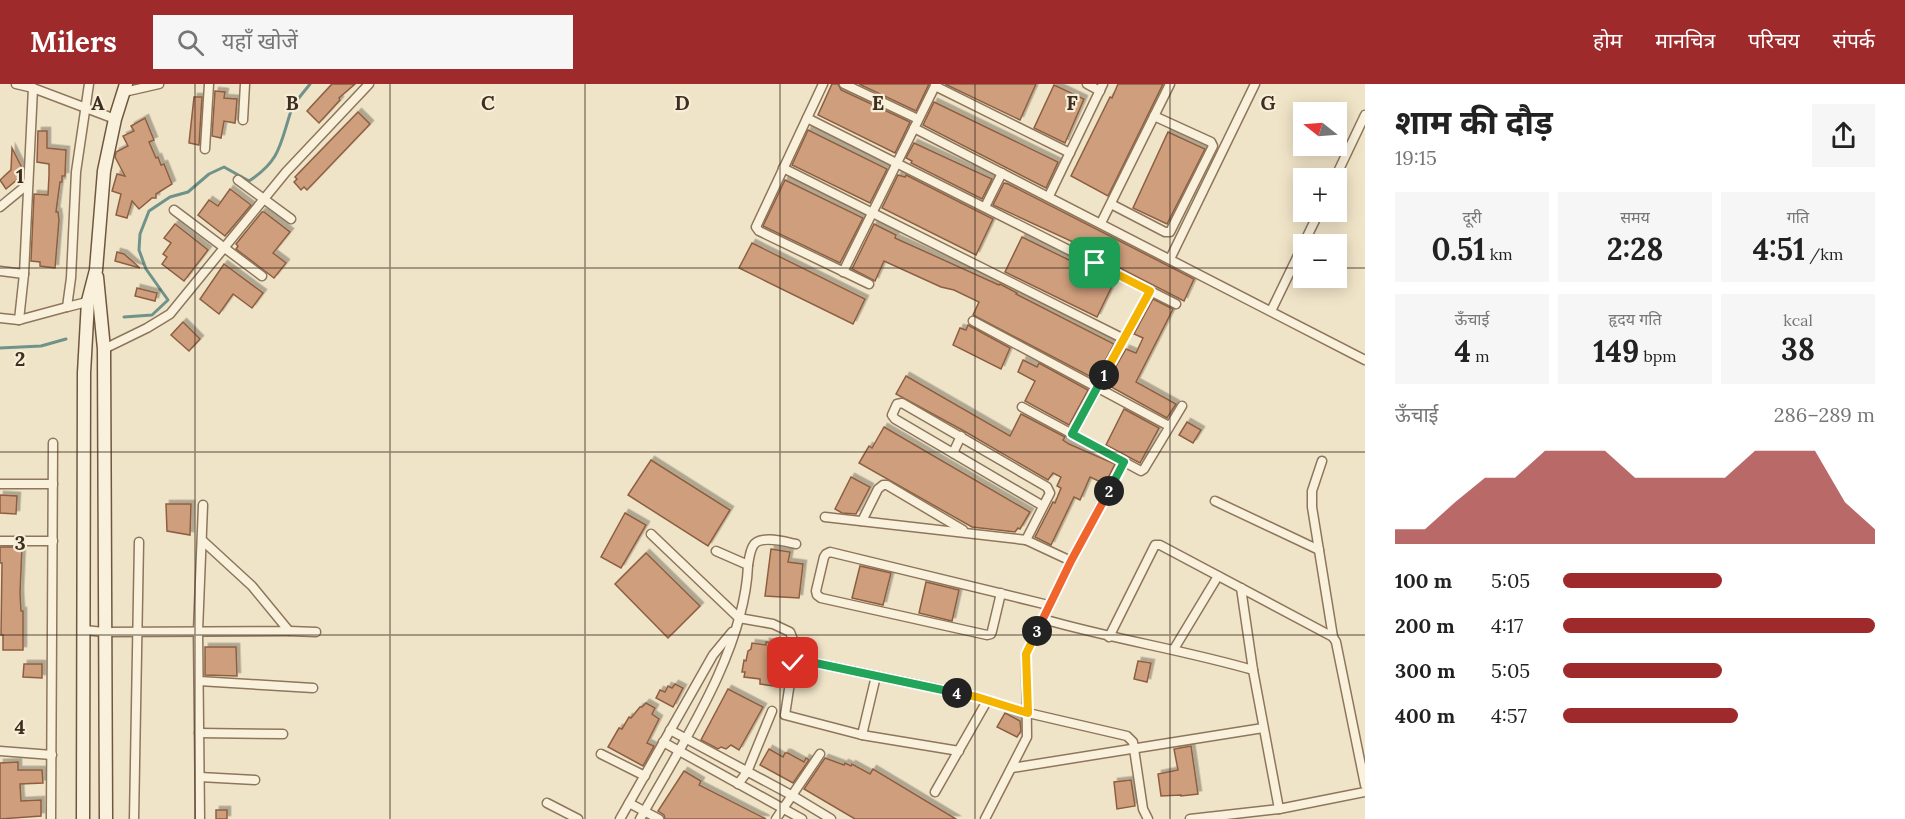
<!DOCTYPE html>
<html lang="hi">
<head>
<meta charset="utf-8">
<style>
	body { margin:0; font-family:Lora,"Noto Sans Devanagari",serif; background:#f6f6f6; color:#222; height:100vh; display:flex; flex-direction:column; font-size:22px; white-space:nowrap }
	* { box-sizing:border-box; margin:0 }
	p { font-size:20px; color:#767676 }
	.icon { flex:none; width:33px; height:33px; fill:none; stroke:currentColor; stroke-width:2; stroke-linecap:round; stroke-linejoin:round }
	.map { position:relative; flex:1; overflow:hidden }
	.details { display:flex; flex-direction:column; background:#fff; width:540px }
	.details>* { flex:none }
	.needle { width:39px; rotate:287deg }
	.buttons { position:absolute; left:1293px; top:18px; display:grid; gap:12px }
	.buttons a { display:grid; place-items:center; width:54px; height:54px; border-radius:0px; background:#fff; box-shadow:0 3px 15px #0003; font-size:30px }
	.pin { position:absolute; display:grid; place-items:center; width:51px; height:51px; color:#fff; margin:-26px; border-radius:12px; box-shadow:0 3px 9px #0006 }
	.km { position:absolute; width:30px; height:30px; margin:-15px; border-radius:50%; background:#222; color:#fff; font-size:16px; line-height:30px; text-align:center }
	.round { display:grid; place-items:center; flex:none; width:63px; height:63px; border-radius:0px; background:#f6f6f6 }
	.summary { display:flex; align-items:center; justify-content:space-between; height:102px; padding:0 30px }
	h1 { font-size:33px; font-weight:700; line-height:45px }
	.figures { display:grid; grid-template-columns:repeat(3,1fr); gap:9px; height:102px; padding:6px 30px }
	.figures div { display:grid; align-content:center; border-radius:0px; background:#f6f6f6; text-align:center }
	.figures b { font-size:30px; font-weight:700 }
	.figures small { font-size:16px; font-weight:400 }
	.figures p { font-size:16px }
	.chart { height:168px; padding:12px 30px }
	.chart p { display:flex; justify-content:space-between }
	.chart svg { width:100%; height:108px; margin-top:6px; fill:#9e2a2b; opacity:.7 }
	ul { padding:0 30px; list-style:none; font-size:20px }
	li { display:grid; grid-template-columns:96px 72px 1fr; align-items:center; height:45px }
	li i { height:15px; border-radius:8px; background:#9e2a2b }
	header { display:flex; align-items:center; gap:36px; box-sizing:border-box; height:84px; padding:0 30px; background:#9e2a2b; color:#fff }
	header strong { font-size:28px }
	nav { display:flex; gap:33px; margin-inline-start:auto; font-size:21px }
	.search { width:420px; height:54px; background:#f6f6f6; display:flex; align-items:center; gap:15px; box-sizing:border-box; padding:0 21px; border-radius:0px; color:#767676; font-size:22px }
	main { display:flex; flex:1; min-height:0 }
	.map>svg:first-child { display:block }
	.lines { fill:none; stroke-linecap:round; stroke-linejoin:round }
	.stream { stroke:#6f938a; stroke-width:3 }
	.building { fill:#cf9f7d; stroke:#8d5f41; stroke-width:1.5; filter:url(#shadow) }
	.street-casing { stroke:#8d765c; stroke-width:11 }
	.secondary-casing { stroke:#6f573f; stroke-width:15 }
	.street { stroke:#faf1dc; stroke-width:8 }
	.secondary { stroke:#faf1dc; stroke-width:12 }
	.split-1-casing { stroke:#fff; stroke-width:12 }
	.split-2-casing { stroke:#fff; stroke-width:12 }
	.split-3-casing { stroke:#fff; stroke-width:12 }
	.split-4-casing { stroke:#fff; stroke-width:12 }
	.split-5-casing { stroke:#fff; stroke-width:12 }
	.split-1 { stroke:#f5b400; stroke-width:8 }
	.split-2 { stroke:#22a559; stroke-width:8 }
	.split-3 { stroke:#f0652b; stroke-width:8 }
	.split-4 { stroke:#f5b400; stroke-width:8 }
	.split-5 { stroke:#22a559; stroke-width:8 }
	.grid { fill:none; stroke:#3d2e20; stroke-width:1.5; stroke-opacity:0.55 }
	.grid-label { font-size:20px; text-anchor:middle; font-weight:bold; fill:#3d2e20; stroke:#f7eed8; stroke-width:4.5; stroke-linejoin:round; paint-order:stroke }
</style>
</head>
<body>
<header>
<strong>Milers</strong>
<div class="search"><svg class="icon" aria-label="search" viewBox="0 0 24 24"><circle cx="10" cy="10" r="6"/><path d="M15 15l6 6"/></svg>यहाँ खोजें</div>
<nav><a>होम</a><a>मानचित्र</a><a>परिचय</a><a>संपर्क</a></nav>
</header>
<main>
<div class="map">
<svg width="1365" height="735" viewBox="0 0 1365 735">
	<defs>
		<filter id="shadow"><feDropShadow dx="3.5" dy="-3.5" stdDeviation="0" flood-color="#0004"/></filter>
	</defs>
	<rect width="100%" height="100%" fill="#f0e4c8"/>
	<g class="lines">
		<g class="stream">
			<path d="M124,233l28,-2 16,-15 -22,-31 -7,-19 1,-16 9,-23 21,-14 18,-5 21,-18 15,-7 25,14c32,-21 31,-37 42,-70 4,-10 13,-19 19,-27"/>
			<polyline points="0,264 41,262 66,255"/>
		</g>
	</g>
	<g class="building">
		<polygon points="332,0 355,0 339,14 340,16 319,39 307,27"/>
		<polygon points="832,0 838,0 841,6 910,38 895,69 818,31"/>
		<polygon points="859,0 929,0 916,27"/>
		<polygon points="945,0 1036,0 1020,36"/>
		<polygon points="1118,0 1163,0 1108,112 1071,92 1110,13 1112,14"/>
		<polygon points="1054,1 1084,15 1065,59 1034,44"/>
		<polygon points="215,7 225,8 224,14 237,15 235,39 224,37 221,54 212,52"/>
		<polygon points="194,13 202,13 199,61 189,59"/>
		<polygon points="934,18 1058,78 1046,104 923,41"/>
		<polygon points="358,28 370,40 307,106 304,103 301,106 294,98 297,95 295,93"/>
		<polygon points="145,34 154,56 149,58 156,74 158,73 161,81 164,80 172,100 156,110 156,114 152,114 139,125 132,117 127,134 116,131 121,110 112,107 117,90 125,92 115,73 116,68 128,62 123,52 134,47 131,42"/>
		<polygon points="808,46 887,85 870,119 792,81"/>
		<polygon points="38,47 47,47 47,64 66,66 65,92 62,92 62,98 60,98 56,128 58,128 59,136 55,184 40,182 40,178 31,177 34,110 48,111 49,91 49,80 37,78"/>
		<polygon points="1168,48 1205,65 1167,140 1133,124"/>
		<polygon points="914,59 992,95 982,115 911,79 912,77 906,74"/>
		<polygon points="12,64 23,86 22,97 20,99 18,95 6,105 0,96 11,86"/>
		<polygon points="898,91 905,93 906,91 993,135 976,171 882,124"/>
		<polygon points="785,96 863,134 840,179 763,142"/>
		<polygon points="1004,99 1008,100 1194,195 1184,217 1083,165 1084,163 993,121"/>
		<polygon points="230,105 251,121 225,152 198,131 209,116 218,122"/>
		<polygon points="262,128 264,128 290,148 273,169 286,179 274,194 236,165 238,162 236,160"/>
		<polygon points="175,140 208,166 184,197 162,180 167,173 163,170 171,159 164,154"/>
		<polygon points="874,140 896,151 895,154 999,201 1000,200 1017,209 1016,210 1114,260 1095,295 973,231 979,218 954,206 941,203 884,177 875,197 852,185"/>
		<polygon points="1022,153 1114,198 1097,233 1005,188"/>
		<polygon points="752,159 865,215 853,240 739,184"/>
		<polygon points="117,168 124,170 140,184 115,177"/>
		<polygon points="224,180 263,209 252,224 233,210 219,230 200,215"/>
		<polygon points="137,204 157,209 155,217 135,212"/>
		<polygon points="1153,215 1173,225 1136,298 1176,320 1167,334 1106,300 1126,265 1136,269 1143,254 1134,250"/>
		<polygon points="183,238 200,255 189,267 171,251"/>
		<polygon points="968,241 1010,264 1001,285 953,261 960,244 966,246"/>
		<polygon points="1023,276 1037,283 1039,279 1088,306 1069,341 1025,317 1035,297 1018,288"/>
		<polygon points="906,292 1010,352 1021,330 1065,353 1063,356 1069,360 1115,380 1105,400 1090,393 1080,416 1074,413 1051,461 1035,453 1053,418 1055,419 1061,404 1057,402 1061,393 1053,389 1048,396 964,347 896,310"/>
		<polygon points="1124,325 1159,344 1140,379 1106,361"/>
		<polygon points="1187,338 1201,346 1193,359 1179,351"/>
		<polygon points="884,343 1030,428 1020,445 1018,444 1015,448 972,443 859,379 869,362 872,364"/>
		<polygon points="651,376 730,426 708,462 628,411"/>
		<polygon points="851,393 870,403 856,430 842,429 835,425"/>
		<polygon points="0,411 17,412 16,430 0,429"/>
		<polygon points="166,420 191,420 190,451 167,447"/>
		<polygon points="625,429 646,441 621,484 601,473"/>
		<polygon points="0,463 22,463 20,509 21,527 23,527 23,566 3,566 3,551 1,551 2,479 0,479"/>
		<polygon points="771,465 790,468 788,478 803,480 799,514 765,512"/>
		<polygon points="646,469 700,522 668,554 615,500"/>
		<polygon points="860,482 891,489 883,521 852,514"/>
		<polygon points="926,498 959,506 952,537 919,529"/>
		<polygon points="766,558 786,561 780,603 760,600 760,595 744,593 745,588 742,588 744,576 746,577 748,567 751,565 752,559 766,561"/>
		<polygon points="205,563 236,563 237,592 205,591"/>
		<polygon points="1138,577 1151,579 1147,598 1134,595"/>
		<polygon points="24,580 42,580 42,594 23,593"/>
		<polygon points="675,600 683,604 673,623 656,614 660,606 665,608 668,602 672,604"/>
		<polygon points="728,605 763,623 739,666 731,661 726,665 721,663 718,665 701,656"/>
		<polygon points="646,619 655,624 652,630 659,635 647,659 654,662 643,682 608,663 619,644 622,645 629,633 631,634 640,623 642,623"/>
		<polygon points="1005,629 1020,637 1021,647 1017,653 997,643"/>
		<polygon points="1191,662 1198,710 1181,712 1181,711 1161,712 1158,690 1178,686 1174,665"/>
		<polygon points="769,665 783,673 785,669 788,669 804,678 806,674 809,676 793,699 760,681"/>
		<polygon points="825,674 844,681 845,679 851,682 852,680 870,690 873,685 956,735 855,735 804,705"/>
		<polygon points="18,678 18,686 42,686 43,699 20,700 21,717 41,716 41,732 0,735 0,679"/>
		<polygon points="684,687 701,697 699,701 766,735 665,735 664,731 658,727"/>
		<polygon points="1131,696 1135,722 1117,725 1114,698"/>
		<rect x="216" y="726" width="11" height="9"/>
	</g>
	<g class="lines">
		<defs>
			<g id="street">
				<polyline points="16,0 33,4 115,35"/>
				<polyline points="823,0 756,143 759,147 869,200"/>
				<polyline points="844,0 918,35"/>
				<polyline points="1087,0 1100,7"/>
				<polyline points="935,2 1070,69"/>
				<polyline points="124,8 159,0"/>
				<polyline points="807,34 1176,220"/>
				<polyline points="243,36 245,0"/>
				<polyline points="914,44 1365,276"/>
				<polyline points="205,65 209,0"/>
				<polyline points="783,84 1124,255"/>
				<polyline points="1335,94 1365,31"/>
				<polyline points="238,96 291,135"/>
				<polyline points="1049,112 1103,0"/>
				<polyline points="1111,120 1165,148 1170,148 1213,62 1211,58 1154,32"/>
				<polyline points="0,123 28,100"/>
				<polyline points="985,123 1002,89"/>
				<polyline points="174,126 262,192"/>
				<polyline points="1101,139 1170,0"/>
				<polyline points="1170,175 1255,0"/>
				<polyline points="0,187 24,190"/>
				<polyline points="843,188 936,0"/>
				<polyline points="67,223 91,217"/>
				<polyline points="1271,227 1319,128"/>
				<polyline points="0,234 19,236 67,223 71,194 76,88 89,0"/>
				<polyline points="19,236 24,190 33,4"/>
				<polyline points="973,237 1169,342"/>
				<polyline points="104,265 147,244 170,230 286,88 369,0"/>
				<polyline points="1022,323 1141,387 1144,385 1182,322"/>
				<polyline points="1072,350 1150,207"/>
				<polyline points="953,369 961,352"/>
				<polyline points="1322,377 1312,407 1312,423 1333,553"/>
				<polyline points="0,400 53,400"/>
				<polyline points="1215,417 1319,466"/>
				<polyline points="825,433 1026,456 1071,477"/>
				<polyline points="862,437 878,405 883,401 887,401 963,446"/>
				<polyline points="651,450 739,534 773,540 790,548 801,576"/>
				<polyline points="1026,456 1050,409 1047,403 902,319 897,320 892,331 895,335 1043,422"/>
				<polyline points="0,457 53,457"/>
				<path d="M748,481c1,-6 2,-14 5,-19 6,-12 33,-4 43,-2"/>
				<polyline points="1241,504 1253,586 1279,725"/>
				<polyline points="1001,509 992,547 991,550 987,551 821,514 817,511 816,507 824,473 826,470 830,468 1048,521"/>
				<path d="M1043,535c69,20 141,31 210,51"/>
				<polyline points="84,546 104,548 289,547 252,502 203,457"/>
				<polyline points="289,547 316,548"/>
				<polyline points="1109,553 1155,461 1160,461 1333,553 1336,558 1365,701"/>
				<polyline points="1174,565 1218,492"/>
				<polyline points="199,597 313,604"/>
				<polyline points="670,646 793,712 831,735"/>
				<polyline points="199,649 283,650"/>
				<polyline points="862,651 876,592"/>
				<polyline points="663,658 802,735"/>
				<polyline points="0,667 52,671"/>
				<polyline points="959,667 862,651 785,631 793,579 801,576 977,613 1028,629 1127,652 1133,658 1143,725 1148,735"/>
				<polyline points="601,670 645,692"/>
				<polyline points="1012,684 1263,644"/>
				<polyline points="200,693 255,696"/>
				<polyline points="738,700 747,688 772,627"/>
				<polyline points="935,708 987,617"/>
				<polyline points="547,719 578,735"/>
				<polyline points="629,719 659,735"/>
				<polyline points="51,735 53,359"/>
				<polyline points="134,735 139,458"/>
				<polyline points="200,735 198,547 203,421"/>
				<polyline points="620,735 713,571 732,548"/>
				<path d="M640,735c41,-73 105,-169 108,-254l-32,-14"/>
				<polyline points="776,735 820,670"/>
				<polyline points="985,735 1027,653 1026,570 1071,477 1124,378"/>
				<polyline points="1190,735 1279,725 1365,708"/>
			</g>
			<g id="secondary">
				<polyline points="97,193 104,265 106,735"/>
				<polyline points="83,735 84,289 88,217 96,186 104,87 115,35 126,0"/>
			</g>
		</defs>
		<use href="#street" class="street-casing"/>
		<use href="#secondary" class="secondary-casing"/>
		<use href="#street" class="street"/>
		<use href="#secondary" class="secondary"/>
	</g>
	<g class="lines">
		<defs>
			<polyline id="split-1" points="1095,179 1150,207 1104,291"/>
			<polyline id="split-2" points="1104,291 1072,350 1124,378 1109,407"/>
			<polyline id="split-3" points="1037,547 1071,477 1109,407"/>
			<polyline id="split-4" points="957,609 977,613 1028,629 1026,570 1037,547"/>
			<polyline id="split-5" points="793,579 801,576 957,609"/>
		</defs>
		<use href="#split-1" class="split-1-casing"/>
		<use href="#split-2" class="split-2-casing"/>
		<use href="#split-3" class="split-3-casing"/>
		<use href="#split-4" class="split-4-casing"/>
		<use href="#split-5" class="split-5-casing"/>
		<use href="#split-1" class="split-1"/>
		<use href="#split-2" class="split-2"/>
		<use href="#split-3" class="split-3"/>
		<use href="#split-4" class="split-4"/>
		<use href="#split-5" class="split-5"/>
	</g>
	<path class="grid" d="M195,0v735M390,0v735M585,0v735M780,0v735M975,0v735M1170,0v735M0,184h1304M1336,184h29M0,368h1365M0,551h1365"/>
	<g class="grid-label">
		<text x="98" y="26">A</text>
		<text x="292" y="26">B</text>
		<text x="488" y="26">C</text>
		<text x="682" y="26">D</text>
		<text x="878" y="26">E</text>
		<text x="1072" y="26">F</text>
		<text x="1268" y="26">G</text>
		<text x="20" y="99">1</text>
		<text x="20" y="282">2</text>
		<text x="20" y="466">3</text>
		<text x="20" y="650">4</text>
	</g>
</svg>
<div class="buttons">
<a><svg class="needle" viewBox="-14 -14 28 28"><path d="M0-13l5 13h-10z" fill="#e53935"/><path d="M0 13l5-13h-10z" fill="#767676"/></svg></a>
<a>+</a>
<a>−</a>
</div>
<div class="pin" style="left:1095px;top:179px;background:#1e9e55"><svg class="icon" aria-label="arrive" viewBox="0 0 24 24"><path d="M6 21V4h12l-3 4 3 4H6"/></svg></div>
<div class="pin" style="left:793px;top:579px;background:#d93025"><svg class="icon" aria-label="check" viewBox="0 0 24 24"><path d="M5 12l5 5 9-10"/></svg></div>
<b class="km" style="left:1104px;top:291px">1</b>
<b class="km" style="left:1109px;top:407px">2</b>
<b class="km" style="left:1037px;top:547px">3</b>
<b class="km" style="left:957px;top:609px">4</b>
</div>
<section class="details">
<div class="summary"><div><h1>शाम की दौड़</h1><p>19:15</p></div><a class="round"><svg class="icon" aria-label="share" viewBox="0 0 24 24"><path d="M12 15V3M7 8l5-5 5 5M5 13v7h14v-7"/></svg></a></div>
<div class="figures">
<div><p>दूरी</p><b>0.51<small> km</small></b></div>
<div><p>समय</p><b>2:28</b></div>
<div><p>गति</p><b>4:51<small> /km</small></b></div>
</div>
<div class="figures">
<div><p>ऊँचाई</p><b>4<small> m</small></b></div>
<div><p>हृदय गति</p><b>149<small> bpm</small></b></div>
<div><p>kcal</p><b>38</b></div>
</div>
<div class="chart"><p><span>ऊँचाई</span>286–289 m</p>
<svg viewBox="0 0 160 44" preserveAspectRatio="none"><path d="M0 44V38L10 38L20 27L30 17L40 17L50 6L60 6L70 6L80 17L90 17L100 17L110 17L120 6L130 6L140 6L150 27L160 38V44z"/></svg>
</div>
<ul>
<li><b>100 m</b>5:05<i style="width:51%"></i></li>
<li><b>200 m</b>4:17<i style="width:100%"></i></li>
<li><b>300 m</b>5:05<i style="width:51%"></i></li>
<li><b>400 m</b>4:57<i style="width:56%"></i></li>
</ul>
</section>
</main>
</body>
</html>
